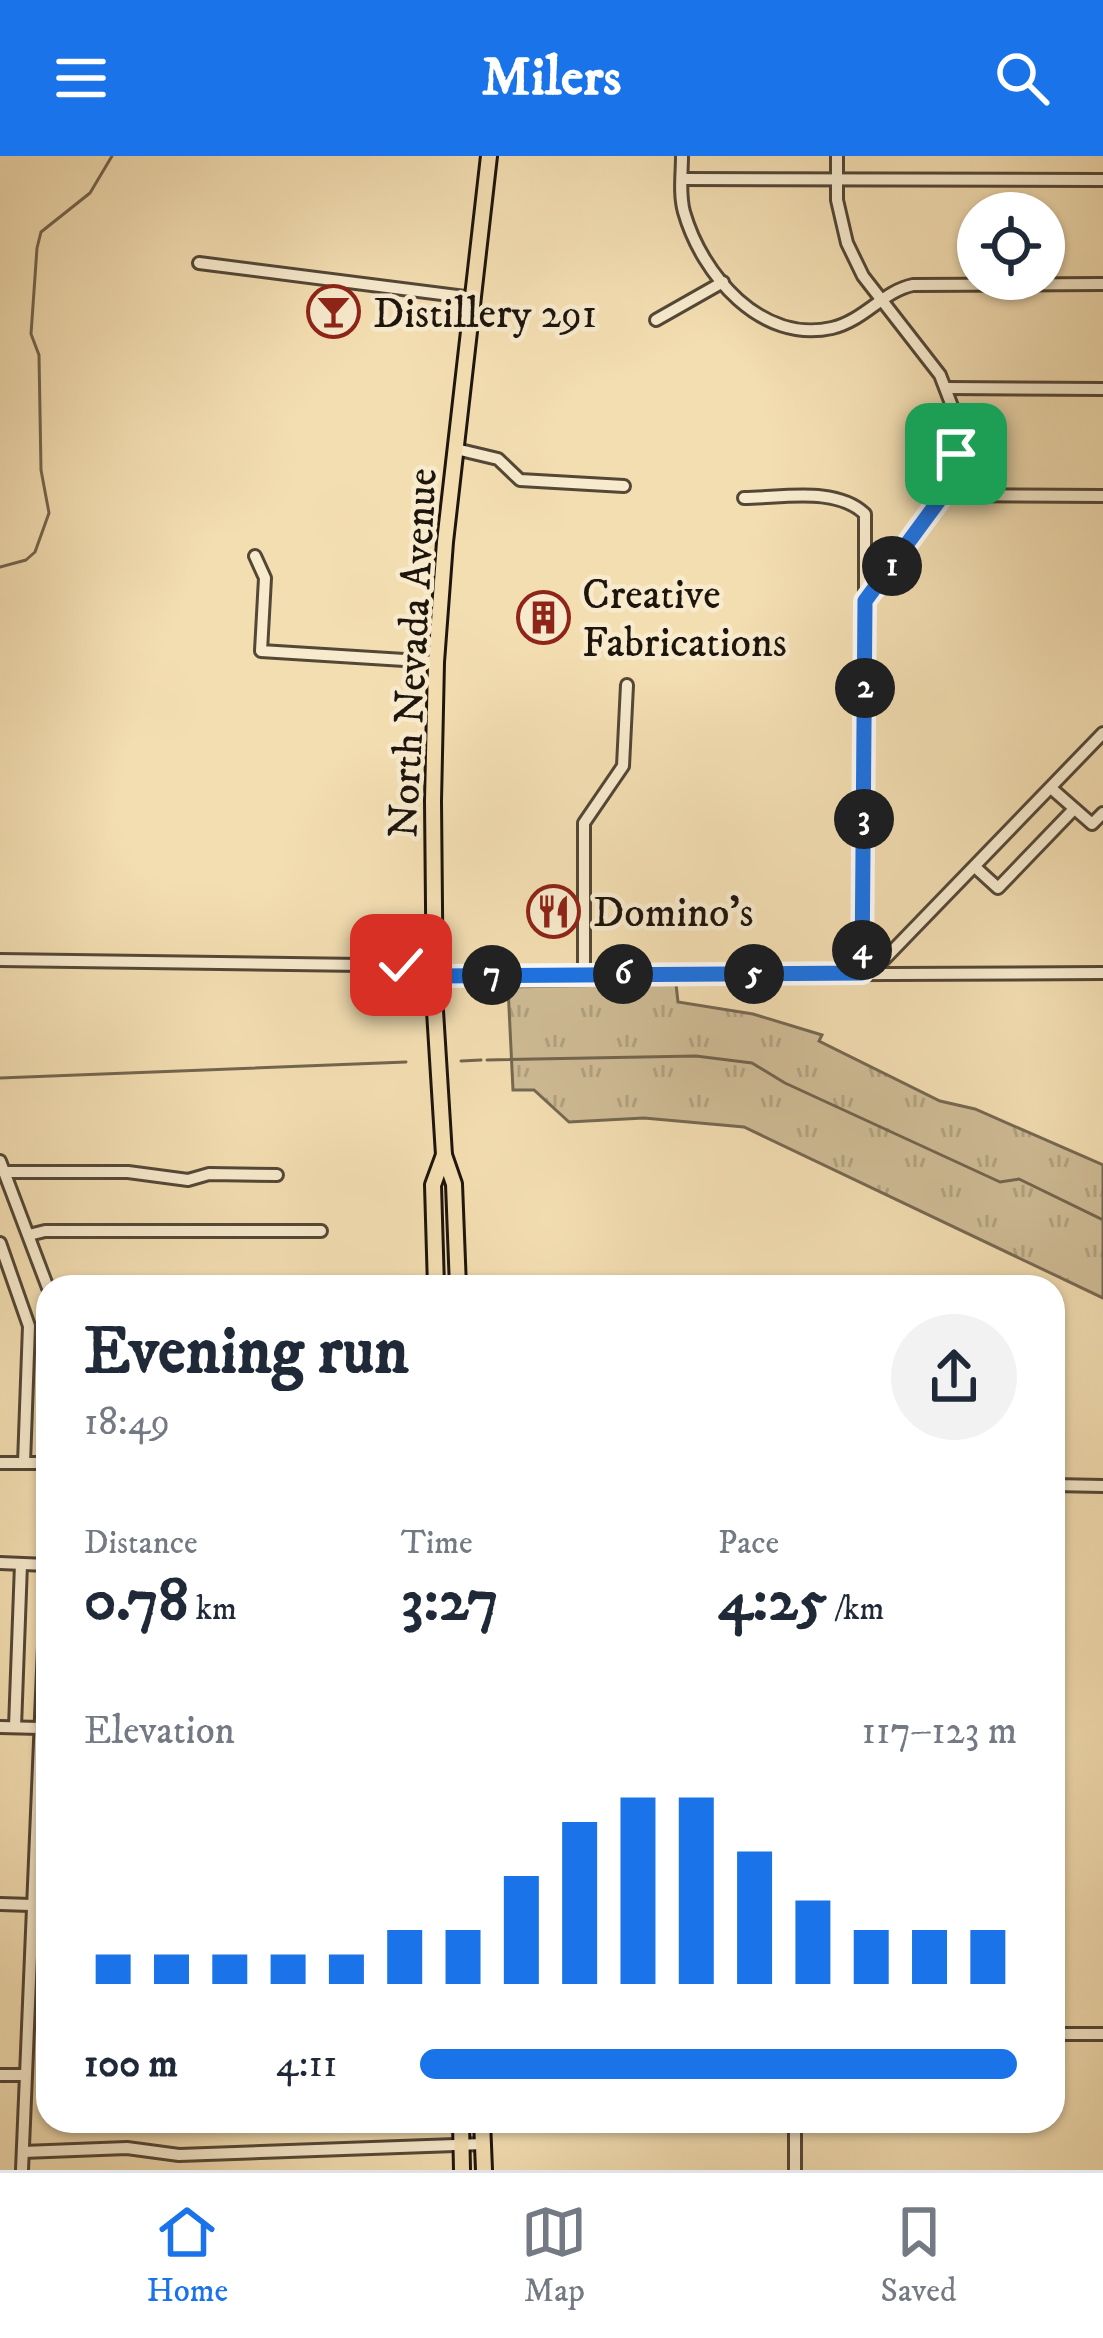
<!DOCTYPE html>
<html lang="en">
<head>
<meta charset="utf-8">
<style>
	body { margin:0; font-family:"IM FELL DW Pica",serif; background:#f2f2f3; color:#1f2937; height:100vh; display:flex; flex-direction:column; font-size:45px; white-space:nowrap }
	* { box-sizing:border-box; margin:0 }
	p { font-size:39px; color:#747a83 }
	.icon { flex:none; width:66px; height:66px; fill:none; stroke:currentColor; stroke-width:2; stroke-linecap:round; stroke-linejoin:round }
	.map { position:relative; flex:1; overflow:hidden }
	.sheet { position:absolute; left:36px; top:1119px; width:1029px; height:858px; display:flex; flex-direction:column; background:#fff; border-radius:36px; box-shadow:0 3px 9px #0004 }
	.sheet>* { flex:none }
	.buttons { position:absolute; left:957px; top:36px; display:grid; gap:24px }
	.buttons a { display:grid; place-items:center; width:108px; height:108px; border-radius:50%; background:#fff; box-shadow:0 3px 9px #0004; font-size:60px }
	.pin { position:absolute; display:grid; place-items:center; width:102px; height:102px; color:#fff; margin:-51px; border-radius:24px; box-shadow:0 6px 18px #0006 }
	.km { position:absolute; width:60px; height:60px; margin:-30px; border-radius:50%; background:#222; color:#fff; font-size:33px; line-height:60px; text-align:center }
	.round { display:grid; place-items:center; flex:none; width:126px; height:126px; border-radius:63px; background:#f2f2f3 }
	.head { display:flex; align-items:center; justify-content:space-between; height:204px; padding:0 48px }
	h1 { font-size:66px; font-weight:700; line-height:90px }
	.figures { display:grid; grid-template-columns:repeat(3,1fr); gap:18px; height:204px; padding:12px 48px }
	.figures div { display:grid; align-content:center }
	.figures b { font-size:60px; font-weight:700 }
	.figures small { font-size:33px; font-weight:400 }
	.figures p { font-size:33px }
	.chart { height:336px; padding:24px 48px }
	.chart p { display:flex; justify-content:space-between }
	.chart svg { width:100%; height:216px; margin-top:12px; stroke:#1a73e8; stroke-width:6 }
	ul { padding:0 48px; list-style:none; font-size:39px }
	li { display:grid; grid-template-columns:192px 144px 1fr; align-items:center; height:90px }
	li i { height:30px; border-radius:15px; background:#1a73e8 }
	header { display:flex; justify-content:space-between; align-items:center; height:156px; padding:0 48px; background:#1a73e8; color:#fff; font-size:54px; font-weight:700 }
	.tab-bar { display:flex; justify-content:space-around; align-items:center; height:168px; border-top:3px solid #e0e1e3; background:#fff; font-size:33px; color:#747a83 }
	.tab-bar a { display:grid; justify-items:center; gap:6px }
	.tab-bar .selected { color:#1a73e8 }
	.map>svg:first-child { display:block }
	.grass { fill:url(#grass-tufts); stroke:#766852; stroke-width:3 }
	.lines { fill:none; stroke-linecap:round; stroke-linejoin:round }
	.stream { stroke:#73654e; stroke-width:3 }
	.minor-casing { stroke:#534736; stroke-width:16 }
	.major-casing { stroke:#1e150d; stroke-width:20 }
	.minor { stroke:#f7eacd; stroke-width:10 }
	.major { stroke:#f3deb2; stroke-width:14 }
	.route-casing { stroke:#fff; stroke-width:24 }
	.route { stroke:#1a73e8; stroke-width:15 }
	.labels { text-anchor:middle; stroke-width:9; stroke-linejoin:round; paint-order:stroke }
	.poi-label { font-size:42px; fill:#1e150d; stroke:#f7eacd; text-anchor:start }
	.street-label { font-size:42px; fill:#1e150d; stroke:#f7eacd }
</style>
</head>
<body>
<header><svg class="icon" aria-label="menu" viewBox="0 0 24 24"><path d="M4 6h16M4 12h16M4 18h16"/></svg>Milers<svg class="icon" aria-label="search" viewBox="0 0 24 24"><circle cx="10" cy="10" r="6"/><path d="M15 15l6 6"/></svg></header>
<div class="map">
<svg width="1103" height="2014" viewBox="0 0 1103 2014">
	<defs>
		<pattern id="grass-tufts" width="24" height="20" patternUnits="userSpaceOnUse" patternTransform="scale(3)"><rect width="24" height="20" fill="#cfbc96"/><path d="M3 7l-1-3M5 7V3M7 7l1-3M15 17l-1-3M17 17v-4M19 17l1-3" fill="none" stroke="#b1a180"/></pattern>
	</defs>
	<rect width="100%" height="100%" fill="#f3deb2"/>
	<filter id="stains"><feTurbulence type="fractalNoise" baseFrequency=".00167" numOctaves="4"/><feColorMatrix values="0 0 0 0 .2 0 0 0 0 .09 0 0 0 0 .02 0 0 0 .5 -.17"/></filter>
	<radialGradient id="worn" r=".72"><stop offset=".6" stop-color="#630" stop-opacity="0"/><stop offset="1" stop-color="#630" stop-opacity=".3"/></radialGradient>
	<polygon class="grass" points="676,828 678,846 753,858 822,879 819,885 940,945 975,953 1103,1009 1103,1142 744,971 644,962 569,966 534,934 513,934 508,831"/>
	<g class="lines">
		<g class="stream">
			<polyline points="0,411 26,404 35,396 49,357 41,314 39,199 31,178 37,92 41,76 90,37 112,0"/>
			<polyline points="487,904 696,900 752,907 785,927 1000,1026 1019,1023 1103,1064"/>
			<polyline points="461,905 481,904"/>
			<polyline points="0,922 406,906"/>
		</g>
		<defs>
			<g id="minor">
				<path d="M682,0c0,18 -3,38 2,56 18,63 77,132 148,116 33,-8 51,-37 81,-43l190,-1"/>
				<polyline points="837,0 837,44 847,87 863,120 940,219 955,258 957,285 943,339 865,445 862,817"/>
				<polyline points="682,23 1103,24"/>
				<polyline points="199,107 473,142"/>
				<polyline points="656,164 723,126"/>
				<polyline points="946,232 1103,233"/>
				<polyline points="456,293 498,303 520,324 624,330"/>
				<polyline points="943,339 1103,340"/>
				<path d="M744,342c37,0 92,-12 121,16v84"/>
				<polyline points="255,400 265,422 261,495 436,506"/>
				<polyline points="1051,632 1092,668 1103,657"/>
				<polyline points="975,711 998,732 1074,653"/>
				<polyline points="0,804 434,810"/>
				<polyline points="871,817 1103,577"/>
				<polyline points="584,818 584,667 623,610 627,529"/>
				<polyline points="434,820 1103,817"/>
				<polyline points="0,1005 48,1132"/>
				<polyline points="4,1016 128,1016 188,1024 209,1018 277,1019"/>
				<polyline points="29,1079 45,1075 321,1075"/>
				<polyline points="0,1087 29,1170 24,1307"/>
				<polyline points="625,1131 626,1129"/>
				<polyline points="0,1307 36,1307"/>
				<polyline points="1053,1329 1103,1330"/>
				<polyline points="0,1407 47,1409"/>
				<polyline points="0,1571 40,1572"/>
				<polyline points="15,1571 21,1408"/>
				<polyline points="0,1748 31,1749"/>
				<polyline points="1053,1878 1103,1878"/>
				<polyline points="0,1919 25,1919"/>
				<polyline points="23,1996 127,1992 179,1999 483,1988"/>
				<polyline points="22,2014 48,1395"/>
				<polyline points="795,2014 795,1965"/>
			</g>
			<g id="major">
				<polyline points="436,1131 433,1029 444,999"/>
				<polyline points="458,1131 454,1028 444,999 435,855 433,645 436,506 445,386 489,0"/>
				<polyline points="461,1965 462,2014"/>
				<polyline points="482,1965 484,2014"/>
			</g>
		</defs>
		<use href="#minor" class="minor-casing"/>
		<use href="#major" class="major-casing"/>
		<use href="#minor" class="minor"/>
		<use href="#major" class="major"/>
	</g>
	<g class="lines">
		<defs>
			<polyline id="route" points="401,809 434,810 434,820 862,817 865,445 943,339 956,298"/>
		</defs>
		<use href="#route" class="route-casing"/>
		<use href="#route" class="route"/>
	</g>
	<defs>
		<symbol id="bar-ring" viewBox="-11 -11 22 22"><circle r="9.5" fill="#f7eacd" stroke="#8f2418" stroke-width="1.5"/><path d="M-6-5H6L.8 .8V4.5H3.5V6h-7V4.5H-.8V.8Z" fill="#8f2418"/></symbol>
		<symbol id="building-ring" viewBox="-11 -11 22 22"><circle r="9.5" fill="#f7eacd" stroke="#8f2418" stroke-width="1.5"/><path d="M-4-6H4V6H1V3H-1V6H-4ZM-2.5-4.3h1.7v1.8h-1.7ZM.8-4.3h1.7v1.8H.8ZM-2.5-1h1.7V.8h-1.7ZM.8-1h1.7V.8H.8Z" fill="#8f2418"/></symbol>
		<symbol id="restaurant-ring" viewBox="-11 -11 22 22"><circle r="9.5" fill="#f7eacd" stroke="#8f2418" stroke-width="1.5"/><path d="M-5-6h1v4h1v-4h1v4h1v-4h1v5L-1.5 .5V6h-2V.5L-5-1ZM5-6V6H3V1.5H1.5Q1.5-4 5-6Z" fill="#8f2418"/></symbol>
	</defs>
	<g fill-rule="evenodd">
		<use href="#bar-ring" x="304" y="126" width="59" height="59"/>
		<use href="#building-ring" x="514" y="432" width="59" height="59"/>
		<use href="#restaurant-ring" x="524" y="726" width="59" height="59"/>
	</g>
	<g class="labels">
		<g class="poi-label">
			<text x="373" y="171">Distillery 291</text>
			<text x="582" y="452">Creative<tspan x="582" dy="48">Fabrications</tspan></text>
			<text x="593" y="770">Domino's</text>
		</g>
		<g class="street-label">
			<text transform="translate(411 497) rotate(-87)" y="15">North Nevada Avenue</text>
		</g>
	</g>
	<rect width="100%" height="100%" filter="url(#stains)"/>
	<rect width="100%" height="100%" fill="url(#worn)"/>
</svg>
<div class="buttons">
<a><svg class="icon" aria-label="locate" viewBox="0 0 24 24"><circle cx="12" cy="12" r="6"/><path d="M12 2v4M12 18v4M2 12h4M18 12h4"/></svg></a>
</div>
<div class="pin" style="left:956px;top:298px;background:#1e9e55"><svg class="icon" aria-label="arrive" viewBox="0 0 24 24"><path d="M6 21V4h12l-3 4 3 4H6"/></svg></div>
<div class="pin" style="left:401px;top:809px;background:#d93025"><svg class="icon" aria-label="check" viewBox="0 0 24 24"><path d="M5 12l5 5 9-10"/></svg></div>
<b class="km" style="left:892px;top:410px">1</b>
<b class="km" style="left:865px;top:532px">2</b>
<b class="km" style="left:864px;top:663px">3</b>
<b class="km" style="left:862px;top:794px">4</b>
<b class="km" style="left:754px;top:818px">5</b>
<b class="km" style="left:623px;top:818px">6</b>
<b class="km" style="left:492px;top:819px">7</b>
<section class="sheet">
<div class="head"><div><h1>Evening run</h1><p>18:49</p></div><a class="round"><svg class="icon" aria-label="share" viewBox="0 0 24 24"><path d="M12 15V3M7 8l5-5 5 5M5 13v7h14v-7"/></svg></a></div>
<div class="figures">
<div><p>Distance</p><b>0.78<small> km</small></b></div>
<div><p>Time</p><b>3:27</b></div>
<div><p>Pace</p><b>4:25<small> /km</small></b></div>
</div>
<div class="chart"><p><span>Elevation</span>117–123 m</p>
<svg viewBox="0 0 160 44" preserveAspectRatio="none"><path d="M5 44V38M15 44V38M25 44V38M35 44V38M45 44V38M55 44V33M65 44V33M75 44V22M85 44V11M95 44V6M105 44V6M115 44V17M125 44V27M135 44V33M145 44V33M155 44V33"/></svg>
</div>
<ul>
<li><b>100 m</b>4:11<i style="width:100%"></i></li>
</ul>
</section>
</div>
<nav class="tab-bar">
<a class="selected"><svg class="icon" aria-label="home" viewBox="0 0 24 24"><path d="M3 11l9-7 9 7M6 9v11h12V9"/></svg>Home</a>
<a><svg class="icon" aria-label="map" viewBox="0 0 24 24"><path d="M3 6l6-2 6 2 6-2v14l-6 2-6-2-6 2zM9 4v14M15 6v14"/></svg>Map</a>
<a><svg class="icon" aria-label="saved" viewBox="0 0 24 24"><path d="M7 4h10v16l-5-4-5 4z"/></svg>Saved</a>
</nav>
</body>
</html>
